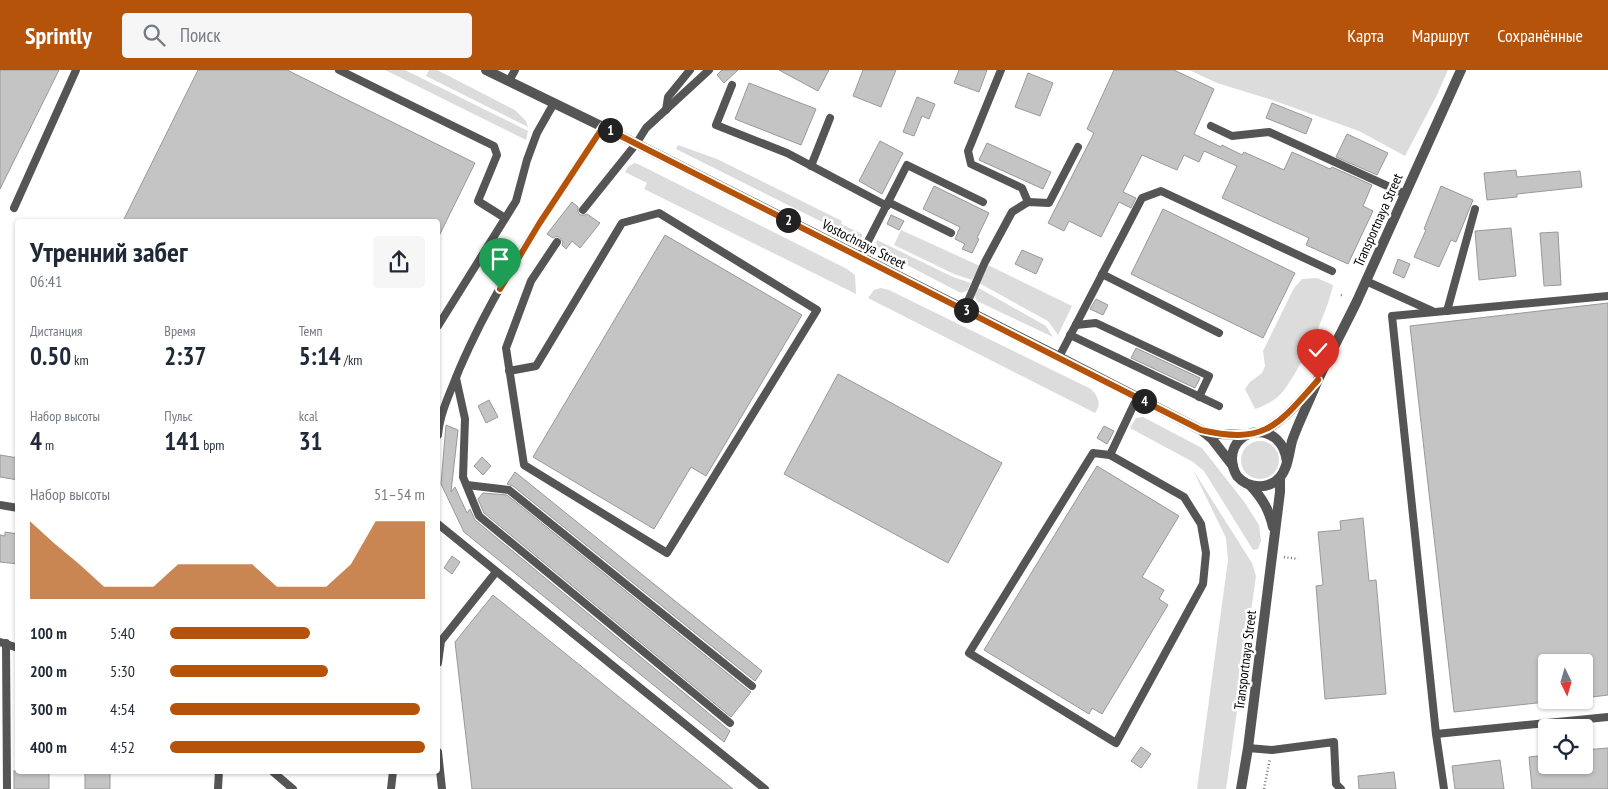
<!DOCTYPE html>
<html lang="ru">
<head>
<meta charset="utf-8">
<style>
	body { margin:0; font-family:"PT Sans Narrow",sans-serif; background:#f6f6f7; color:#1f2937; height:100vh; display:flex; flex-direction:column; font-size:19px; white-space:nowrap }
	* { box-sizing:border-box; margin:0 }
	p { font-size:16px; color:#747a83 }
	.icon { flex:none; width:28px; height:28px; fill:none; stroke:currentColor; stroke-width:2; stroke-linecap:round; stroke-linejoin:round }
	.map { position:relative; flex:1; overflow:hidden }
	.details { position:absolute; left:15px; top:149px; width:425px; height:555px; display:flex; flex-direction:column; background:#fff; border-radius:5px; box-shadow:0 1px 4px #0004 }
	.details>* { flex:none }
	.needle { width:32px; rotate:175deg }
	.buttons { position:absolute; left:1538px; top:584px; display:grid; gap:10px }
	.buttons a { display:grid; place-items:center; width:55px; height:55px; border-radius:5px; background:#fff; box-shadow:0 1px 4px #0004; font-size:25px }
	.pin { position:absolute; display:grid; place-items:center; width:42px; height:42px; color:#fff; margin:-51px -21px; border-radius:50% 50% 50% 0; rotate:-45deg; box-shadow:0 0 5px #0007 }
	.pin .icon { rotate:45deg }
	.km { position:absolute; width:25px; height:25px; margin:-12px; border-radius:50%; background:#222; color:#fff; font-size:14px; line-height:25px; text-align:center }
	.round { display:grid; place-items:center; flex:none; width:52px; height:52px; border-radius:5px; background:#f6f6f7 }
	.summary { display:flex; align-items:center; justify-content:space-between; height:85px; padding:0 15px }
	h1 { font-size:28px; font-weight:700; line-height:38px }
	.metrics { display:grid; grid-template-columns:repeat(3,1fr); gap:8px; height:85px; padding:5px 15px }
	.metrics div { display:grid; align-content:center }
	.metrics b { font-size:25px; font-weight:700 }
	.metrics small { font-size:14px; font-weight:400 }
	.metrics p { font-size:14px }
	.chart { height:140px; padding:10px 15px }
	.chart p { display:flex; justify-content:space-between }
	.chart svg { width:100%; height:90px; margin-top:5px; fill:#b45309; opacity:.7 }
	ul { padding:0 15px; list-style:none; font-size:16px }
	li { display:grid; grid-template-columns:80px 60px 1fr; align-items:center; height:38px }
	li i { height:12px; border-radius:6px; background:#b45309 }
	header { display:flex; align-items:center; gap:30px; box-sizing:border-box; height:70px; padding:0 25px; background:#b45309; color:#fff }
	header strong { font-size:24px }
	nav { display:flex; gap:28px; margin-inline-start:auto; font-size:18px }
	.search { width:350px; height:45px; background:#f6f6f7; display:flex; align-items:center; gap:12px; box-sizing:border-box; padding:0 18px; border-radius:5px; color:#747a83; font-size:19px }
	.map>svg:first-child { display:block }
	.green { fill:#dcdcdc }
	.building { fill:#c4c4c4; stroke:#999 }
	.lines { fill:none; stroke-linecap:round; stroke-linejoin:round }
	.path { stroke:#777; stroke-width:2.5; stroke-dasharray:1 2.5; stroke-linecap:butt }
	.service { stroke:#555; stroke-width:8 }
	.minor { stroke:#555; stroke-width:10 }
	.tertiary { stroke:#555; stroke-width:10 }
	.route-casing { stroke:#fff; stroke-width:10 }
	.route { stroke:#b45309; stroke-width:6 }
	.labels { text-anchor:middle; stroke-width:5; stroke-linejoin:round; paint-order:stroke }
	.street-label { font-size:14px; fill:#000; stroke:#fff }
</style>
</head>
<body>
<header>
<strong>Sprintly</strong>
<div class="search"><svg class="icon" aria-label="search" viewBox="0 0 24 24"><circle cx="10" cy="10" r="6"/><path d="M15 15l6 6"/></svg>Поиск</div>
<nav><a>Карта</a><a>Маршрут</a><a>Сохранённые</a></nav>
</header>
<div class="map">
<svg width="1608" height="719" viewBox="0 0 1608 719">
	<rect width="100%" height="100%" fill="#fff"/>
	<g class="green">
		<polygon points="385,0 405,0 528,61 526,70"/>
		<polygon points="429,0 437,0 515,40 526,51 528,57 426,6"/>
		<polygon points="1189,0 1448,0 1436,27 1405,86 1359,61 1269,29 1217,13"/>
		<polygon points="678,75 717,89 842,151 841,154 862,164 862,169 858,170 676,79"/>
		<polygon points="634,93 638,94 847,199 855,205 856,224 644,119 647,113 625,102 628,97"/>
		<polygon points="901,160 980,196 972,210 954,204 894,175"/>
		<polygon points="877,170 953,207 971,213 967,221 961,223 878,180 876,173"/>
		<polygon points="988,195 1072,236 1058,265 1048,251 979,213"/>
		<path d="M1317,208l16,7c-6,29 -31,81 -49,105 -7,10 -18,15 -29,19l-10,-20 5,-7 12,-9 3,-7 -2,-15 31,-63 8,-9z"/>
		<polygon points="977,217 1046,256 1053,267 977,231 974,224"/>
		<path d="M881,218l8,2 202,99c7,7 11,15 4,24l-227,-115 6,-8z"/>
		<polygon points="1143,347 1202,378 1245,433 1259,455 1261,471 1258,479 1253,480 1204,401 1193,392 1130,358 1136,348"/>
		<circle cx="1260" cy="390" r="19"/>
		<polygon points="1193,400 1252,493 1256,506 1226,719 1197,719 1228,490 1226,468"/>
	</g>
	<g class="building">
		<polygon points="0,0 59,0 0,119"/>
		<polygon points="198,0 287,0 475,93 438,168 438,151 123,151"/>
		<polygon points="722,0 738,0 724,13 717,5"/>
		<polygon points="779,0 829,0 818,21"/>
		<polygon points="863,0 896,0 881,37 853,26"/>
		<polygon points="959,0 987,0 979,22 954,13"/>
		<polygon points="1114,0 1174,0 1214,19 1194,64 1221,77 1222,75 1242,85 1244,82 1284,100 1292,82 1330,99 1332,97 1372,115 1363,136 1373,141 1348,194 1306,175 1309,168 1222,128 1237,96 1204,81 1199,92 1184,85 1177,100 1142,85 1123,122 1136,128 1131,138 1119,132 1101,167 1069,151 1064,161 1048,153 1094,63 1087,59"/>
		<polygon points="1028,3 1053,13 1040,46 1015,37"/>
		<polygon points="749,13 816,39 801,75 735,49"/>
		<polygon points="917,27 935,34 929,49 922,46 914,66 903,62"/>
		<polygon points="1272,33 1312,49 1306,64 1266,48"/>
		<polygon points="1347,64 1388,83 1377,105 1336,87"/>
		<polygon points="880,71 903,83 882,124 859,111"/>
		<polygon points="987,73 1051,102 1043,119 979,90"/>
		<polygon points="1516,100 1517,107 1580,101 1582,117 1517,124 1517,127 1487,130 1484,103"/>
		<polygon points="934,116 989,143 977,168 979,169 972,183 962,179 965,174 955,169 960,157 923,139"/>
		<polygon points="1441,116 1473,130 1456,172 1451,170 1439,197 1414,187 1426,160 1424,159"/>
		<polygon points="572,132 578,137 578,142 580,145 585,145 587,144 600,153 580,178 572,171 566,179 562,175 563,172 560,168 557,166 553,168 547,164"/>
		<polygon points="1163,139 1295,203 1263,268 1131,204"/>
		<polygon points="891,145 904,151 899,160 887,154"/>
		<polygon points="1511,158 1516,206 1479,210 1475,161"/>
		<polygon points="1558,162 1561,215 1544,216 1540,163"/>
		<polygon points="665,165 802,245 706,406 691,397 654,459 533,387"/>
		<polygon points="1022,180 1043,189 1036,204 1015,194"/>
		<polygon points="1398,189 1410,194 1404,208 1393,203"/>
		<polygon points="1096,229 1108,235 1103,245 1090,239"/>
		<polygon points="1608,233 1608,625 1584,628 1584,592 1546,592 1546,632 1454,642 1410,256"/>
		<polygon points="1136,278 1200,308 1195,318 1131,288"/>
		<polygon points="838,304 1002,393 948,493 784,404"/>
		<polygon points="489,330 498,347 486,353 478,336"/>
		<polygon points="446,355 458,360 451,422 455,417 467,443 470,439 475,450 724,656 730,661 724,672 464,462 441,414"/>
		<polygon points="1104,356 1114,361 1107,374 1097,368"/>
		<polygon points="0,385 18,388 18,410 0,407"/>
		<polygon points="482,387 491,396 483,405 474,396"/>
		<polygon points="1097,396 1179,446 1142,507 1164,520 1159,529 1168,535 1102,644 1092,638 1089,644 984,580"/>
		<polygon points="515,402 762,601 755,611 513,416 507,414"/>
		<polygon points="483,423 507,425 748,620 751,622 731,647 484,443 478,429"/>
		<polygon points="1363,448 1369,511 1376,510 1386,624 1325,629 1316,516 1323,515 1318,462 1341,460 1340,451"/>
		<polygon points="5,462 18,464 18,494 0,492 0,465 5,466"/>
		<polygon points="452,486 460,492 452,504 444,498"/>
		<polygon points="493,525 733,719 472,719 455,572"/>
		<polygon points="1141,677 1151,684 1141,698 1131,691"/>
		<polygon points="1608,678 1608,719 1532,719 1529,687 1546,685 1546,695 1584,695 1584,680"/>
		<polygon points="1500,690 1504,719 1455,719 1452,696"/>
		<rect x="14" y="701" width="35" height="18"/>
		<rect x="85" y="701" width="25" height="18"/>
		<polygon points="1394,702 1396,719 1359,719 1358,706"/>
	</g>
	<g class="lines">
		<g class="path">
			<polyline points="1341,225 1343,226"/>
			<polyline points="1284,487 1298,489"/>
			<polyline points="1264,719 1270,688"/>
		</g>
		<g class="service">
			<polyline points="339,0 494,76 497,85 478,131 505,148"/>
			<polyline points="1001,0 968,81 971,94 1022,118 1028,132"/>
			<polyline points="509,11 515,0"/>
			<polyline points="732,15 716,55 787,83 887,136"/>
			<polyline points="666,40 668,27 690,0"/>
			<polyline points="1211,56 1232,66 1269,62 1405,124"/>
			<polyline points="811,96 830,48"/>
			<polyline points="888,132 951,163"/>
			<polyline points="14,138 76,0"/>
			<polyline points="583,140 636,74 646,58 709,0"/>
			<polyline points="860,187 907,95 983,132"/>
			<polyline points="1102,204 1219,263"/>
			<polyline points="1366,211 1432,241"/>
			<polyline points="1608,226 1392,246 1436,664 1608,647"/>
			<polyline points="964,240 985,192 1012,142 1028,132 1049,133 1078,77"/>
			<polyline points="1447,241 1475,139"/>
			<polyline points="1076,255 1096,253 1209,306 1199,327"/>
			<polyline points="438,256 516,131 527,90 537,63 554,33"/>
			<polyline points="1070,265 1219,336"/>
			<polyline points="1059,287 1142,128 1161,121 1332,201"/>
			<polyline points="509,301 536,296 622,153 659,143 817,240 667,483 524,395 506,278 531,211 557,172"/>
			<polyline points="456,308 465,349 463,407 479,446 730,653"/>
			<path d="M438,365c2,-23 13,-44 21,-65 37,-87 92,-165 144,-243"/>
			<polygon points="1093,383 1110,385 1184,427 1201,454 1206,483 1203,514 1116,673 969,583"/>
			<polyline points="1110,385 1137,328"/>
			<polyline points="467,415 509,420 752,616"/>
			<polyline points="0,435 18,438"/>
			<polyline points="438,454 765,719"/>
			<polyline points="0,572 18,578"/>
			<polyline points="6,573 7,719"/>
			<polyline points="438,593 441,571 496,502"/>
			<polyline points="1436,664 1444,719"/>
			<polyline points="1248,678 1272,680 1334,672 1336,714 1341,719"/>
			<polyline points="438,682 442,719"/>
			<polyline points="272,701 293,719"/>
			<polyline points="218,719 219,701"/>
			<polyline points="391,719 393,701"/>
		</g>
		<g class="minor">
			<path d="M1250,415c13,14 19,25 23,42"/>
			<polyline points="1241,719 1248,678 1280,422 1280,408"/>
		</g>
		<g class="tertiary">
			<polyline points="486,0 603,57 1059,287 1201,360 1212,369 1233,396"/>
			<polyline points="1202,361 1219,364 1246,365"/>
			<path d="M1262,362c21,-11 35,-28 51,-46"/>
			<path d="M1287,392c-5,-42 -54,-36 -55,-4 0,6 2,13 5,18 11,13 32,14 43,1 8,-9 9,-24 12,-36 7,-20 17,-39 25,-59 12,-27 27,-54 40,-81 35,-77 69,-154 104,-231"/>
		</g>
	</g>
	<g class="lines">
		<defs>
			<path id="route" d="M500,219l39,-65 64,-97 598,303c65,15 77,-5 117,-50"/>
		</defs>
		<use href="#route" class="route-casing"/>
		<use href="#route" class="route"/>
	</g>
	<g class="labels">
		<g class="street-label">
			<text transform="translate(1378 150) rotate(-66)" y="5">Transportnaya Street</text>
			<text transform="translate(864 174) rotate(27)" y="5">Vostochnaya Street</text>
			<text transform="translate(1245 590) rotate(-83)" y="5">Transportnaya Street</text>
		</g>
	</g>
</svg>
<div class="buttons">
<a><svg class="needle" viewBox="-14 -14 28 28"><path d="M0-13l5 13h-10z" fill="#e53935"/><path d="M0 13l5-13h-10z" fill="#747a83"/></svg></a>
<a><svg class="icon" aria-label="locate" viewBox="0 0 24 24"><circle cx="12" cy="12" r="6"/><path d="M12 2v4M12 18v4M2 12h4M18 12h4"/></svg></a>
</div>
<div class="pin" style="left:500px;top:219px;background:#1e9e55"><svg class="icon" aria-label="arrive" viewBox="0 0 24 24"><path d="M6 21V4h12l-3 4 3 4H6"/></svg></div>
<div class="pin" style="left:1318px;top:310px;background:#d93025"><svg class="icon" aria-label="check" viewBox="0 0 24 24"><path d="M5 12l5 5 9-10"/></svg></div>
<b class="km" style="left:610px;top:60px">1</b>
<b class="km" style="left:788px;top:150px">2</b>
<b class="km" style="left:966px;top:240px">3</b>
<b class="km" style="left:1144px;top:331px">4</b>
<section class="details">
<div class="summary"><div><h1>Утренний забег</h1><p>06:41</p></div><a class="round"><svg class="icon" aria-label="share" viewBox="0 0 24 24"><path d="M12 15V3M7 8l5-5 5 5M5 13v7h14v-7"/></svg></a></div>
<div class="metrics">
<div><p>Дистанция</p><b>0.50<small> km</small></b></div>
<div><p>Время</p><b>2:37</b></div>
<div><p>Темп</p><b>5:14<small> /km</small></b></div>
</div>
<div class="metrics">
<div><p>Набор высоты</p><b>4<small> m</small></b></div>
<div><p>Пульс</p><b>141<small> bpm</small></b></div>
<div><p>kcal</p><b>31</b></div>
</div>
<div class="chart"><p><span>Набор высоты</span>51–54 m</p>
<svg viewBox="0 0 160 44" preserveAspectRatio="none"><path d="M0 44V6L10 17L20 27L30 38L40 38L50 38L60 27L70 27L80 27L90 27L100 38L110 38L120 38L130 27L140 6L150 6L160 6V44z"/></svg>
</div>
<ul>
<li><b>100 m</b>5:40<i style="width:55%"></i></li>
<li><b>200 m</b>5:30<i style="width:62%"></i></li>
<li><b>300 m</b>4:54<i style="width:98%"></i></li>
<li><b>400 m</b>4:52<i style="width:100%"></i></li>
</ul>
</section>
</div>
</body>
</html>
